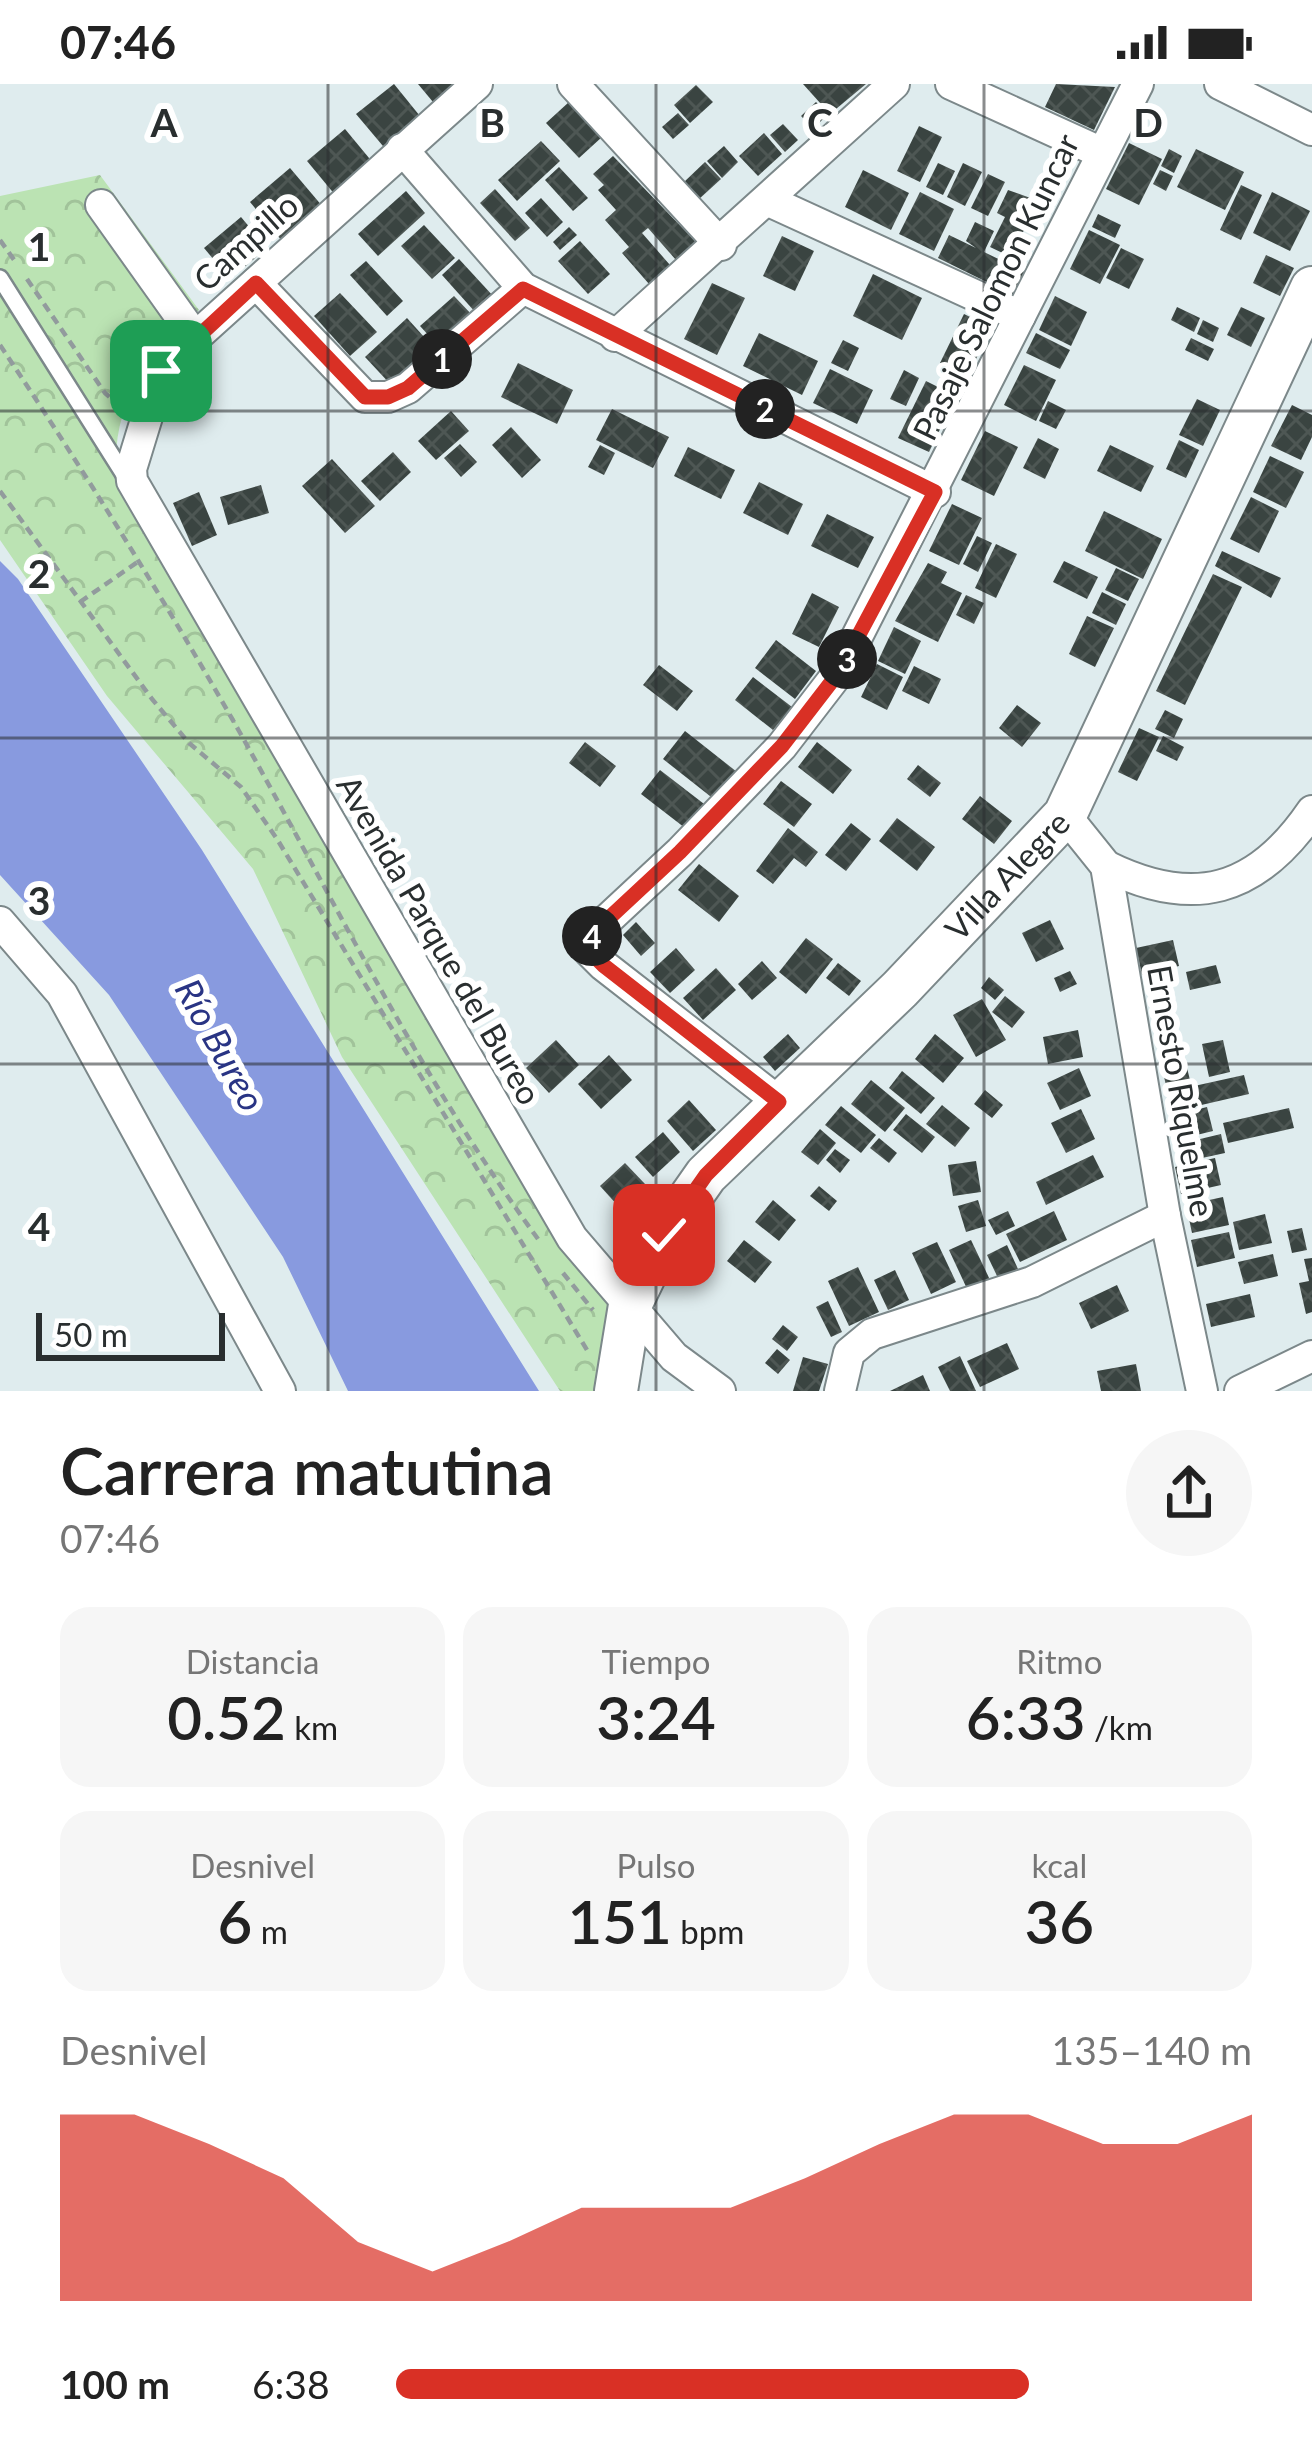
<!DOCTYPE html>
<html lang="es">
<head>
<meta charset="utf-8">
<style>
	body { margin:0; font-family:Lato,sans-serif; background:#f6f6f6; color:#222; height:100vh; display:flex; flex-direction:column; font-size:45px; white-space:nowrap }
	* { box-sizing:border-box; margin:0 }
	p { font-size:39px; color:#767676 }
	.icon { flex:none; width:66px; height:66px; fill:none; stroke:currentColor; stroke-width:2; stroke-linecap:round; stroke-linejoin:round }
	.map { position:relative; height:1307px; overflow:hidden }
	.sheet { display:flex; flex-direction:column; background:#fff; flex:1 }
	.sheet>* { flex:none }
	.scale { position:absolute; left:36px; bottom:30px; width:189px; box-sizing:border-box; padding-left:12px; border:6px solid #292e2f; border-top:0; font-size:33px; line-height:42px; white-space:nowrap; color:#292e2f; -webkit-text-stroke:9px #fff; paint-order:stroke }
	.pin { position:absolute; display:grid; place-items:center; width:102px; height:102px; color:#fff; margin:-51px; border-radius:24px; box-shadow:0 6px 18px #0006 }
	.km { position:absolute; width:60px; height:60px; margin:-30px; border-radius:50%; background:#222; color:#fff; font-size:33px; line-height:60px; text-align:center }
	.round { display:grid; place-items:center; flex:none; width:126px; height:126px; border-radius:63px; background:#f6f6f6 }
	.summary { display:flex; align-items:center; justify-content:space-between; height:204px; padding:0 60px }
	h1 { font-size:66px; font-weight:600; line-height:90px }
	.figures { display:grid; grid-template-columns:repeat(3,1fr); gap:18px; height:204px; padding:12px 60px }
	.figures div { display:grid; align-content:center; border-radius:30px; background:#f6f6f6; text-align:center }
	.figures b { font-size:60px; font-weight:600 }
	.figures small { font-size:33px; font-weight:400 }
	.figures p { font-size:33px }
	.chart { height:336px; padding:24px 60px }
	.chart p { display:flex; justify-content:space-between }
	.chart svg { width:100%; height:216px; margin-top:12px; fill:#d93025; opacity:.7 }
	ul { padding:0 60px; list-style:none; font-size:39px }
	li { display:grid; grid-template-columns:192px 144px 1fr; align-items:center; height:90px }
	li i { height:30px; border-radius:15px; background:#d93025 }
	.status { display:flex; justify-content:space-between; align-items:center; height:84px; padding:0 60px; background:#fff; direction:ltr }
	.status svg { height:33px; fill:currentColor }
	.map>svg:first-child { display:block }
	.park { fill:url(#park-crowns) }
	.water { fill:#889adf }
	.building { fill:url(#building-cross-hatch) }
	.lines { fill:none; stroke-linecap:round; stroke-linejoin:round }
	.lane-casing { stroke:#7c888a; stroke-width:20 }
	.street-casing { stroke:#7c888a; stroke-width:34 }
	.secondary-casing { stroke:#7c888a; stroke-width:46 }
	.path { stroke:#929b9d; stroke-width:4.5; stroke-dasharray:9 6; stroke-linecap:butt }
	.lane { stroke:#fff; stroke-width:15 }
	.street { stroke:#fff; stroke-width:30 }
	.secondary { stroke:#fff; stroke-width:42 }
	.route-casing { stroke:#fff; stroke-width:24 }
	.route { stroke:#d93025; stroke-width:15 }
	.grid { fill:none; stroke:#292e2f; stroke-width:3; stroke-opacity:0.55 }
	.labels { text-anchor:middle; stroke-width:12; stroke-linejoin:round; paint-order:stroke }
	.street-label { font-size:33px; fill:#292e2f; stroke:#fff }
	.water-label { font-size:36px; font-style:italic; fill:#293484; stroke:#fff }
	.grid-label { font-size:39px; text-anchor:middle; font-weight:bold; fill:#292e2f; stroke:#fff; stroke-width:12; stroke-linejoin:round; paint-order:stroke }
</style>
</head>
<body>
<div class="status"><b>07:46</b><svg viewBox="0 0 49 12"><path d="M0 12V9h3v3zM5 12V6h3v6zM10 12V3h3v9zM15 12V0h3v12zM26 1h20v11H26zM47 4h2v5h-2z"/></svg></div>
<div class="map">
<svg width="1312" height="1307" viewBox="0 0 1312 1307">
	<defs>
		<pattern id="park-crowns" width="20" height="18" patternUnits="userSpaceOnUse" patternTransform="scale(3)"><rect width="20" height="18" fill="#bbe3b3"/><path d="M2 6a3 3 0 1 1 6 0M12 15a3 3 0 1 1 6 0" fill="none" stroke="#a1c39a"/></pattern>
		<pattern id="building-cross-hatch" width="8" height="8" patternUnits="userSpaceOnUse" patternTransform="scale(3)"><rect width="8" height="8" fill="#3a4441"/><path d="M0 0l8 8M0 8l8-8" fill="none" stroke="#4e5754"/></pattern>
	</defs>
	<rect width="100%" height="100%" fill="#dfecee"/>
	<path class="park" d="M100,91l99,135c-56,50 -94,103 -80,182l381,654 114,163 -13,82h-41l-218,-334 -89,-188 -146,-173 -107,-156v-344z"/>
	<polygon class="water" points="0,477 18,495 202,766 539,1307 348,1307 283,1173 109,911 0,791"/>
	<g class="building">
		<polygon points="394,0 424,37 388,68 356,30"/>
		<polygon points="418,0 466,0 438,24"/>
		<polygon points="803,0 866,0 830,30"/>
		<polygon points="1056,0 1115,3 1094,46 1045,23"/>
		<polygon points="696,1 713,18 690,39 674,21"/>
		<polygon points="569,18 602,53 579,74 546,39"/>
		<polygon points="816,18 828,30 813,45 801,32"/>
		<polygon points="678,29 689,41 673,55 662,43"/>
		<polygon points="783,40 798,56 785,68 770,51"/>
		<polygon points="919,42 942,53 920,98 897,87"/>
		<polygon points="345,45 374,80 336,112 307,77"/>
		<polygon points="764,49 782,70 758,92 739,72"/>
		<polygon points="541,57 560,77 517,117 498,96"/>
		<polygon points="1129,59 1162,75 1139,121 1106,105"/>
		<polygon points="724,62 738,78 722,94 707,77"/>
		<polygon points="1169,65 1182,72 1174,89 1161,82"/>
		<polygon points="1196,65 1244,88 1225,126 1177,103"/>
		<polygon points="613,72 696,158 676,176 648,144 642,149 670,181 649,200 622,169 629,163 605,136 616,126 598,106 604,101 593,90"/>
		<polygon points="705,78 721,95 698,116 683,99"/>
		<polygon points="938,79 955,87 943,111 926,103"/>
		<polygon points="963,79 982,88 965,122 947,113"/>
		<polygon points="559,83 588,114 573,127 545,96"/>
		<polygon points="290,84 323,123 282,157 250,118"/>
		<polygon points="863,86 909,109 891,146 845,123"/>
		<polygon points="1160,86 1173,92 1166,107 1153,100"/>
		<polygon points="988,90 1005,98 988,132 971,124"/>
		<polygon points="1241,101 1262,111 1241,156 1220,146"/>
		<polygon points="495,105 530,144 515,157 480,119"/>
		<polygon points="1008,106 1047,120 1034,146 1012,135 1025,144 1011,173 990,163 1005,133 997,129"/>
		<polygon points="406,107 425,129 378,172 358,150"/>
		<polygon points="920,108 954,125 934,167 899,150"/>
		<polygon points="1272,108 1310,127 1290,167 1253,149"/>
		<polygon points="541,114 563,138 547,153 525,129"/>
		<polygon points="1098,130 1121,141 1115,154 1092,143"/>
		<polygon points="241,133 267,164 230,195 204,164"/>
		<polygon points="975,138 994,147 984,168 1027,189 1015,212 938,174 949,151 976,164 966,157"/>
		<polygon points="424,141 455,174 432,195 401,162"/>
		<polygon points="569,143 577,151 560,166 553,158"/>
		<polygon points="1089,146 1120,161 1100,200 1070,185"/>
		<polygon points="782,152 814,167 795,207 763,192"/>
		<polygon points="580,157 610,190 588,210 558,177"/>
		<polygon points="1121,164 1144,175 1129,205 1106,194"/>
		<polygon points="1266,171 1294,184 1280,212 1253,199"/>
		<polygon points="459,175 494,213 476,229 442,191"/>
		<polygon points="366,177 403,217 387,232 350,191"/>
		<polygon points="873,190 922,214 902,256 853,232"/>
		<polygon points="712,199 745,214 717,271 684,255"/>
		<polygon points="340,209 377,248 350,272 314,232"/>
		<polygon points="454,212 474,233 440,264 420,242"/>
		<polygon points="1055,212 1087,228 1071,262 1039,246"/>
		<polygon points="1177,223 1200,234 1194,248 1171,236"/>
		<polygon points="1241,223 1265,234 1251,263 1227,251"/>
		<polygon points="964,230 991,243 968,292 940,279"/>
		<polygon points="407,234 434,264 392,302 365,273"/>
		<polygon points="1203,236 1219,244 1213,258 1197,250"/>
		<polygon points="759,249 818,277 802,311 743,282"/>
		<polygon points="1036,249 1070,266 1060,285 1026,269"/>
		<polygon points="1191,254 1214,265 1208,277 1185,266"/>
		<polygon points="843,256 859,264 848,287 831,279"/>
		<polygon points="518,279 573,306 557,340 501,313"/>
		<polygon points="1024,281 1056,296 1036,337 1004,321"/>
		<polygon points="830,285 873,306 857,340 813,319"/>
		<polygon points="904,286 919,294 906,322 890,315"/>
		<polygon points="926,297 956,312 929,368 898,354"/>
		<polygon points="1197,315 1220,326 1203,362 1179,351"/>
		<polygon points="1048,317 1066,326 1056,345 1039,337"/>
		<polygon points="1292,321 1312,331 1312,353 1301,376 1271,362"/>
		<polygon points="612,325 669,353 653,384 596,356"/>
		<polygon points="451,327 469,347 436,376 418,357"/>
		<polygon points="511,343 541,376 522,394 492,361"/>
		<polygon points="985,347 1018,363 994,412 961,396"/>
		<polygon points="1038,354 1059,365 1045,395 1023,384"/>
		<polygon points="1179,356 1199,366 1186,394 1166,385"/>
		<polygon points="460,360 477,378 461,393 444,374"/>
		<polygon points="600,361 615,369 604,391 588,383"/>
		<polygon points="1110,361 1154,382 1141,408 1097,387"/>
		<polygon points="688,363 735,386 721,415 674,392"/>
		<polygon points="393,368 411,388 380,417 361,397"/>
		<polygon points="1270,372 1304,388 1286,424 1253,408"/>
		<polygon points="332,375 375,422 345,449 302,402"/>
		<polygon points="759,398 803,420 788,451 743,429"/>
		<polygon points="261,401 269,429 228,441 220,413"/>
		<polygon points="199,408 217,451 192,462 173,419"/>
		<polygon points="1251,413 1279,427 1259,469 1230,455"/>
		<polygon points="952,420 982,434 959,481 929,467"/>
		<polygon points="1104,427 1162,455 1143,495 1085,467"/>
		<polygon points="827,430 874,453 858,484 811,462"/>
		<polygon points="977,452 992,459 978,488 963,480"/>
		<polygon points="996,460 1017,470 996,514 975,504"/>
		<polygon points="1222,467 1281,494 1271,514 1215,482"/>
		<polygon points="1064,477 1098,493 1087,515 1053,498"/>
		<polygon points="928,479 947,488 941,499 962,509 938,558 895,537"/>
		<polygon points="1116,484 1139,495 1128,517 1105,506"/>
		<polygon points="1213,490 1242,503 1185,621 1156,607"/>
		<polygon points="1102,508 1126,520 1116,541 1092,529"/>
		<polygon points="812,509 839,523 819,563 792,550"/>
		<polygon points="966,511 984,519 974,540 956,531"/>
		<polygon points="1087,532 1114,544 1095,583 1069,570"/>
		<polygon points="894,543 921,557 905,590 878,577"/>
		<polygon points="776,556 816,587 795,615 755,584"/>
		<polygon points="877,580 903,593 887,626 861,613"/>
		<polygon points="659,581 693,607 677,627 643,601"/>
		<polygon points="914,582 941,595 929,620 902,607"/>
		<polygon points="753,593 792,623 773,646 735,616"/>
		<polygon points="1017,621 1041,639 1022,663 999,644"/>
		<polygon points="1165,626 1183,635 1174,654 1155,645"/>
		<polygon points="1139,644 1159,653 1137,697 1118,688"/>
		<polygon points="685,647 737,688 715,716 663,675"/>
		<polygon points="1163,652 1184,663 1177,677 1156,667"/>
		<polygon points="585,658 616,682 600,703 569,679"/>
		<polygon points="817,658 852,686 833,710 798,683"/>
		<polygon points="918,681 941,699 930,713 907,695"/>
		<polygon points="660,686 708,723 689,747 641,710"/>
		<polygon points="781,697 812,720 794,743 763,720"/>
		<polygon points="980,712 1012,737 994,760 962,735"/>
		<polygon points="897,734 935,763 917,787 879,757"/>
		<polygon points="851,739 871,755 846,787 825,771"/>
		<polygon points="788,744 818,768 806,783 794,774 773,800 756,787"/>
		<polygon points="699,780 739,812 719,838 678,806"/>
		<polygon points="1050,836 1064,865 1036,878 1022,849"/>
		<polygon points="636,838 655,859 641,872 623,851"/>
		<polygon points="806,854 833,875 806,910 779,888"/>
		<polygon points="1173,856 1179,882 1142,891 1136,864"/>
		<polygon points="676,864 695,886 670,909 650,888"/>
		<polygon points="762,877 777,894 752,916 738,900"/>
		<polygon points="838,879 861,897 849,912 826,894"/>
		<polygon points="1216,881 1221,899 1190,906 1186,888"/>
		<polygon points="716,884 736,906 703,936 683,914"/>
		<polygon points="1070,887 1077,900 1060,908 1054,894"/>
		<polygon points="989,893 1004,906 995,916 981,904"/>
		<polygon points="1005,912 1025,928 1012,944 992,928"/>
		<polygon points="982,915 1006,956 976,973 953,931"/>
		<polygon points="1078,946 1083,973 1048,980 1043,953"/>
		<polygon points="788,950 800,964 775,987 763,973"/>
		<polygon points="935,950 964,974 943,999 915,975"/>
		<polygon points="556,956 579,981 549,1009 526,984"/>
		<polygon points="1223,956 1230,988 1209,993 1202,960"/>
		<polygon points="609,971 632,996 601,1025 578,1000"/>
		<polygon points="1186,980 1191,1000 1167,1005 1162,985"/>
		<polygon points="1079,984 1091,1012 1060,1026 1047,999"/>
		<polygon points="902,987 935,1014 921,1030 889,1004"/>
		<polygon points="1244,991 1249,1010 1171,1028 1167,1008"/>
		<polygon points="871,996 905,1024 885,1048 851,1020"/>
		<polygon points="985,1006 1003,1021 992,1034 974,1020"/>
		<polygon points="689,1016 716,1046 693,1067 667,1037"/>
		<polygon points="942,1021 970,1044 955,1063 926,1040"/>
		<polygon points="841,1022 876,1051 861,1069 825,1041"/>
		<polygon points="1207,1023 1213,1047 1176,1056 1171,1032"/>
		<polygon points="1289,1024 1294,1044 1228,1059 1223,1039"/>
		<polygon points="1081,1025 1095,1055 1066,1069 1051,1039"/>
		<polygon points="906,1030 935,1053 922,1069 893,1046"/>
		<polygon points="820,1045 836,1059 818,1081 801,1068"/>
		<polygon points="663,1048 680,1068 653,1093 635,1073"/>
		<polygon points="1221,1050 1225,1069 1179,1079 1175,1061"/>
		<polygon points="879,1054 897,1069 889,1079 870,1064"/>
		<polygon points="835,1065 850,1076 840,1089 826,1076"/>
		<polygon points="1093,1071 1104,1093 1046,1121 1036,1098"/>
		<polygon points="1215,1074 1221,1101 1181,1110 1175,1083"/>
		<polygon points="976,1077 981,1108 953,1112 948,1081"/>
		<polygon points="625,1079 645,1100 619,1123 600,1102"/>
		<polygon points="819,1102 837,1117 829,1127 810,1112"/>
		<polygon points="1223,1113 1229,1141 1192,1149 1186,1121"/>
		<polygon points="773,1116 796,1136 779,1157 755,1138"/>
		<polygon points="978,1116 986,1142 966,1148 958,1122"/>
		<polygon points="1008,1127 1015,1142 996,1151 988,1136"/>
		<polygon points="1054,1127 1067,1156 1020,1178 1006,1150"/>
		<polygon points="1265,1130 1272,1159 1239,1166 1233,1138"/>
		<polygon points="1302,1144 1307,1166 1292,1169 1287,1147"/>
		<polygon points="1229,1148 1235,1174 1197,1183 1191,1156"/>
		<polygon points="744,1156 772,1178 755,1199 727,1177"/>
		<polygon points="971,1156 991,1198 969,1209 949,1166"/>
		<polygon points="937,1158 956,1198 931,1210 912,1169"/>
		<polygon points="1007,1161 1018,1185 998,1194 987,1171"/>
		<polygon points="1273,1170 1278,1192 1244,1200 1238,1178"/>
		<polygon points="1312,1174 1312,1228 1306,1230 1299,1199 1309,1197 1304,1175"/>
		<polygon points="858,1183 879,1228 849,1242 828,1197"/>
		<polygon points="895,1186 909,1216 888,1226 874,1196"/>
		<polygon points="1117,1201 1129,1227 1091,1245 1079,1219"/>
		<polygon points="1250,1210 1255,1233 1211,1243 1206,1220"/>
		<polygon points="828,1217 842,1248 831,1253 816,1223"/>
		<polygon points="783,1241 798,1253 787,1267 772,1255"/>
		<polygon points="1007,1259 1019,1285 980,1303 967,1277"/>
		<polygon points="777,1265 790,1276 778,1290 765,1279"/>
		<polygon points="960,1272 976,1307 950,1307 938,1283"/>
		<polygon points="803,1273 828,1280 819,1307 793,1307"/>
		<polygon points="1136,1280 1141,1307 1101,1307 1097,1287"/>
		<polygon points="923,1291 930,1307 890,1307"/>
	</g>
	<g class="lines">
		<defs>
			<polyline id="lane" points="0,194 128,397"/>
			<g id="street">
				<polyline points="477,0 170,276 161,287 131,385 132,397 572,1154 674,1273 720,1307"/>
				<polyline points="573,0 721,161"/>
				<polyline points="951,0 1102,69"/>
				<polyline points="1220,0 1312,46"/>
				<polyline points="402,65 523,204 935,408"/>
				<polyline points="769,117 1020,232"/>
				<polyline points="101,121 195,253"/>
				<polyline points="256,199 365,313 388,313 408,304 523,204"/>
				<polyline points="615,252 894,0"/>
				<polyline points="1065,731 1106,782 1165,1132 1202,1307"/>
				<path d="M1106,782c87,43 150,27 206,-55"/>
				<polyline points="0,838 62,910 280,1307"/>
				<polyline points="779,1018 603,881 589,867 593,849 680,768 782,662 839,588 1138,0"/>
				<polyline points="840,1307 849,1269 872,1250 1032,1198 1165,1132"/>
				<polyline points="1240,1307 1312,1272"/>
			</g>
			<g id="secondary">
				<path id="s1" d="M616,1307l14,-86 34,-70 42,-60 194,-186 165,-174 247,-527"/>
			</g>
		</defs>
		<use href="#lane" class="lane-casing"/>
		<use href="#street" class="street-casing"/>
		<use href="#secondary" class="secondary-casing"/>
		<g class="path">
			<polyline points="0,156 17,180"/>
			<polyline points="27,195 105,309 123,325"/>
			<path d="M0,261c84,126 164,254 239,386 96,171 183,350 299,508"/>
			<polyline points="0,407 152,615 189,659 241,703 277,755 587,1266"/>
			<polyline points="80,518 139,477"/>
			<polyline points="563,1189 593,1226"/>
		</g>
		<use href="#lane" class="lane"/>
		<use href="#street" class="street"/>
		<use href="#secondary" class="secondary"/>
	</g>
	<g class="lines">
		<defs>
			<polyline id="route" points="161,287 256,199 365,313 388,313 408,304 523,205 935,408 839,588 782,662 680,768 593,849 589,867 603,881 779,1018 706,1091 664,1151"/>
		</defs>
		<use href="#route" class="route-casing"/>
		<use href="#route" class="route"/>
	</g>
	<path class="grid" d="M328,0v1307M656,0v1307M984,0v1307M0,327h1312M0,654h1312M0,980h1312"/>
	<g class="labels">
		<g class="street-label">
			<text transform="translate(246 158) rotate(-42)" y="12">Campillo</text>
			<text transform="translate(996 203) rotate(-64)" y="12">Pasaje Salomon Kuncar</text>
			<text dy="12" stroke="none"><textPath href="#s1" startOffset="663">Villa Alegre</textPath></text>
			<text transform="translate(439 856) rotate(60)" y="12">Avenida Parque del Bureo</text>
			<text transform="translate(1181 1007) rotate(80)" y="12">Ernesto Riquelme</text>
		</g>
		<g class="water-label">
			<text transform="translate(220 961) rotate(61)" y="13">Río Bureo</text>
		</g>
	</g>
	<g class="grid-label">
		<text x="164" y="53">A</text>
		<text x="492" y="53">B</text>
		<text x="820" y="53">C</text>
		<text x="1148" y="53">D</text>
		<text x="39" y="177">1</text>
		<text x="39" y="504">2</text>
		<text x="39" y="831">3</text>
		<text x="39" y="1157">4</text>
	</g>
</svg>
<div class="scale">50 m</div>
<div class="pin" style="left:161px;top:287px;background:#1e9e55"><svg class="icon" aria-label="arrive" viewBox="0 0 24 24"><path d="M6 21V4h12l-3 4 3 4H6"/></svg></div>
<div class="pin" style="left:664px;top:1151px;background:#d93025"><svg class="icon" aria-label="check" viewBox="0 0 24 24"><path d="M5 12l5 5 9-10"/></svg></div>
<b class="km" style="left:442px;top:275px">1</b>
<b class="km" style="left:765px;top:325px">2</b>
<b class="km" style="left:847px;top:575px">3</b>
<b class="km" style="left:592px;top:852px">4</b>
</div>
<section class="sheet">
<div class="summary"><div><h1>Carrera matutina</h1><p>07:46</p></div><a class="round"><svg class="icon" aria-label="share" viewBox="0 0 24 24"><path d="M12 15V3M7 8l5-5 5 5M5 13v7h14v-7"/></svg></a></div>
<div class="figures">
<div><p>Distancia</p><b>0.52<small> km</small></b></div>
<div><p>Tiempo</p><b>3:24</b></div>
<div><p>Ritmo</p><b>6:33<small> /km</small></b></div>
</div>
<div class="figures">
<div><p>Desnivel</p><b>6<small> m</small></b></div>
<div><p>Pulso</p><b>151<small> bpm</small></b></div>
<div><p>kcal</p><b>36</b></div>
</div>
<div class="chart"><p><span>Desnivel</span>135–140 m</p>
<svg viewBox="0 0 160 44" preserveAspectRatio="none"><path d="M0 44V6L10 6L20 12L30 19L40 32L50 38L60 32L70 25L80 25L90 25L100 19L110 12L120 6L130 6L140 12L150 12L160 6V44z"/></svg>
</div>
<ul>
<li><b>100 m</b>6:38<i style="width:74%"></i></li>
</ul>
</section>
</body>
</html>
